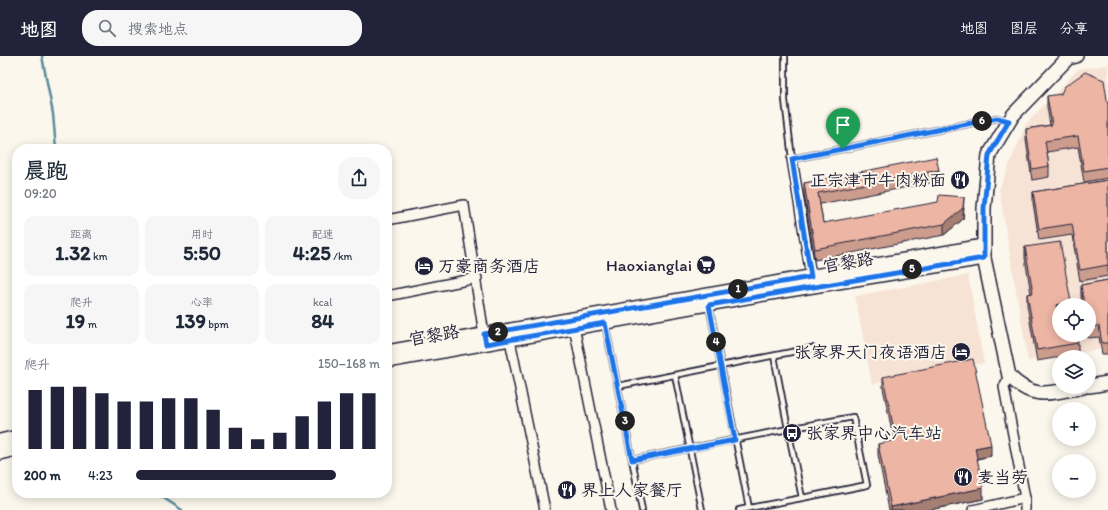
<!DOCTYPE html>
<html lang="zh">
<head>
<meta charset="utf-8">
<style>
	body { margin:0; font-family:Itim,"LXGW WenKai TC",sans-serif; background:#f6f6f7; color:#1f2937; height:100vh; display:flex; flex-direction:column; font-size:15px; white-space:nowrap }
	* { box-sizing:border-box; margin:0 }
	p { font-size:13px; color:#747a83 }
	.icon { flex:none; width:22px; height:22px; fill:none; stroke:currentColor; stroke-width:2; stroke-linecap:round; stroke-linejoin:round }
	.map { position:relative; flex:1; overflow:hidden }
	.details { position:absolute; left:12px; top:88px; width:380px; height:354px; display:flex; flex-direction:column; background:#fff; border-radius:16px; box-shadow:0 2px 10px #0003 }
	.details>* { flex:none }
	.tools { position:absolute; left:1052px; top:242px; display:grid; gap:8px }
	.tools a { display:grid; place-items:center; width:44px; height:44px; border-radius:50%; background:#fff; box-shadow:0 2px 10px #0003; font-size:20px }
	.pin { position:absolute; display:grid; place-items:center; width:34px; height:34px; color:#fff; margin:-41px -17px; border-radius:50% 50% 50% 0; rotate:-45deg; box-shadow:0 0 4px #0007 }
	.pin .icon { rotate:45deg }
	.km { position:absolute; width:20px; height:20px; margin:-10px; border-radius:50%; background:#222; color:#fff; font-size:11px; line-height:20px; text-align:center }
	.round { display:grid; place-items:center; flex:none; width:42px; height:42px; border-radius:16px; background:#f6f6f7 }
	.summary { display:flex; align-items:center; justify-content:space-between; height:68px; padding:0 12px }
	h1 { font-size:22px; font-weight:800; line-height:30px }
	.figures { display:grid; grid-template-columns:repeat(3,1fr); gap:6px; height:68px; padding:4px 12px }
	.figures div { display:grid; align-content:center; border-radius:10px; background:#f6f6f7; text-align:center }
	.figures b { font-size:20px; font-weight:800 }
	.figures small { font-size:11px; font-weight:400 }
	.figures p { font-size:11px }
	.chart { height:112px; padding:8px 12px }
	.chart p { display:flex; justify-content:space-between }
	.chart svg { width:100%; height:72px; margin-top:4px; stroke:#22223b; stroke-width:6 }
	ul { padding:0 12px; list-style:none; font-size:13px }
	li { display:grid; grid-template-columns:64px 48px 1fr; align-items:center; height:30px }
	li i { height:10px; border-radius:5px; background:#22223b }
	header { display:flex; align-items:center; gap:24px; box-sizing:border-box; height:56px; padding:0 20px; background:#22223b; color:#fff }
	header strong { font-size:19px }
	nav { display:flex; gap:22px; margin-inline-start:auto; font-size:14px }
	.search { width:280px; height:36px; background:#f6f6f7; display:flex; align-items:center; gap:10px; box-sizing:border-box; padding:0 14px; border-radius:16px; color:#747a83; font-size:15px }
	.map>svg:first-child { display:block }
	.built { fill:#f7e3d6; fill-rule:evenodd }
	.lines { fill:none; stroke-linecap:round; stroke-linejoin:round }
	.stream { stroke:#5a8a9c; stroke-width:2.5 }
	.service-casing { stroke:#22223b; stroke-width:8 }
	.minor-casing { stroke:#22223b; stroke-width:12 }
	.secondary-casing { stroke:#22223b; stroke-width:16 }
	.service { stroke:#fbf7ec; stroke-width:4.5 }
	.minor { stroke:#fbf7ec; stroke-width:9 }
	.secondary { stroke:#fbf7ec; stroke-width:13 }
	.wall { fill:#cc9c8d; stroke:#22223b }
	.shaded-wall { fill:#a67f73; stroke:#22223b }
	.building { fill:#edb5a4; stroke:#22223b }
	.route-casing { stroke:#fff; stroke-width:8 }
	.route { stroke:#1a73e8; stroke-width:5 }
	.labels { text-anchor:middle; stroke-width:4; stroke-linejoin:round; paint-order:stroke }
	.poi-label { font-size:17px; fill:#22223b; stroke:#fbf7ec; text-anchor:start }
	.street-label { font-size:17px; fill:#22223b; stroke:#fbf7ec }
</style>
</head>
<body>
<header>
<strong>地图</strong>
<div class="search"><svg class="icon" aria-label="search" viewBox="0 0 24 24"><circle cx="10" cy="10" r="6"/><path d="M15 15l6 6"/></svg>搜索地点</div>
<nav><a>地图</a><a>图层</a><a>分享</a></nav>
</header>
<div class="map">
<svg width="1108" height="454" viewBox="0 0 1108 454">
	<rect width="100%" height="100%" fill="#fbf7ec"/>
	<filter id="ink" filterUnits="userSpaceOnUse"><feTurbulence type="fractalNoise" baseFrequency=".025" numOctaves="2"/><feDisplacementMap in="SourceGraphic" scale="8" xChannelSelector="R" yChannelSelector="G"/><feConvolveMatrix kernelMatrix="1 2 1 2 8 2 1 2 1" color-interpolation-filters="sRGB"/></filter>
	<g filter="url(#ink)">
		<g class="built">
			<path d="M1108,9v283l-80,13 -29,-171 27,-66 52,-55zM1059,249h30v30h-30z"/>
			<polygon points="968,219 984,307 872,328 855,240"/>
		</g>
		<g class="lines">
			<g class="stream">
				<polyline points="42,0 53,58 56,93"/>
				<polyline points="156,437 182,454"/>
			</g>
			<defs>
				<g id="service">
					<polyline points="785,0 785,44 792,103 997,62 1008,65"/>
					<polyline points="709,249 749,452 739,454"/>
					<polyline points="605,267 642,454"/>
					<polyline points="675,319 702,454"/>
					<polyline points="618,330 812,292"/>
					<polyline points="632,404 788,373 774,300"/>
					<polyline points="749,452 802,442 788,373 853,361 867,429 802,442"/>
				</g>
				<g id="minor">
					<polyline points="792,103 812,226"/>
					<polyline points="387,164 464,149 485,285"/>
					<polyline points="387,240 477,222"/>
					<polyline points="573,266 611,454"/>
					<polyline points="510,284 545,454"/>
					<polyline points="973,454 1025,442 1004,331 1009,320"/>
					<polyline points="1025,454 1025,442"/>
				</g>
				<g id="secondary">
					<path d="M1076,0l-8,2 -55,57 -24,40 -5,53v50l25,118c26,26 42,16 74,11"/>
					<polyline points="387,296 983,190"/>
					<polyline points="387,305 758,239 984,202"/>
					<polyline points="1089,330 1108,327"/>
					<polyline points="0,385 17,381"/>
					<polyline points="0,397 17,393"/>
				</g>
			</defs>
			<use href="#service" class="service-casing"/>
			<use href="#minor" class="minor-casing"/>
			<use href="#secondary" class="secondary-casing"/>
			<use href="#service" class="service"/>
			<use href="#minor" class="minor"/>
			<use href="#secondary" class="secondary"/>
		</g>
		<g class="wall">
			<polygon points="1047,40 1108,50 1108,122 1084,126 1078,91 1047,96 1049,110 1049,121 1032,124 1026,84 1026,73 1050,69 1047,51"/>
			<polygon points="939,114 939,125 820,148 823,167 964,152 963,163 944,179 815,204 804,138 804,127"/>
			<polygon points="1108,124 1108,220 1080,225 1072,179 1039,184 1033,147 1033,136"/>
			<polygon points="1025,191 1071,246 1071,249 1059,249 1059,259 1057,260 1059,279 1078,287 1078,298 1037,305 1027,249 1027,238 1031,238 1025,202"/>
			<polygon points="1108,224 1108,298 1102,298 1099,281 1088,282 1087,279 1089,279 1089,249 1082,249 1081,240 1081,229"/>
			<polygon points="883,321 991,400 977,403 983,443 929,454 889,454 878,399 878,388 894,385 883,332"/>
		</g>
		<g class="shaded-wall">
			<polygon points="964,141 963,163 944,179 944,168"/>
			<polygon points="991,389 991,400 975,403 975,392"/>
			<polygon points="983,432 983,443 929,454 891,454 891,451"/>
		</g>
		<g class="building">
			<polygon points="1085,16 1104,24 1108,50 1108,111 1084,115 1078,80 1045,85 1049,110 1032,113 1026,73 1052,69 1047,40 1061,38 1064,31"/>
			<polygon points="936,101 939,114 818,137 823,167 938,146 939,139 964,141 963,152 944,168 815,193 804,127"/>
			<polygon points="1108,124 1108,209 1080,214 1072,168 1039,173 1033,136"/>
			<polygon points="1060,186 1071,246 1056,249 1059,270 1059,279 1077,279 1078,287 1037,294 1027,238 1033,237 1025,191"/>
			<polygon points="1108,224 1108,287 1102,287 1099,270 1089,271 1089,249 1084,249 1081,229"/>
			<polygon points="973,303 991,389 975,392 983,432 891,451 878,388 896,384 883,321"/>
		</g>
	</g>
	<g class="lines" filter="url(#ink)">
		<defs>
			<polygon id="route" points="997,62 1009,65 989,99 984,152 984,202 709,249 735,384 632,404 605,267 486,288 484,278 811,221 792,103"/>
		</defs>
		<use href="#route" class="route-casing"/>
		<use href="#route" class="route"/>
	</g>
	<defs>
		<symbol id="restaurant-disc" viewBox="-11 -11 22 22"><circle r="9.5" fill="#22223b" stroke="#fbf7ec"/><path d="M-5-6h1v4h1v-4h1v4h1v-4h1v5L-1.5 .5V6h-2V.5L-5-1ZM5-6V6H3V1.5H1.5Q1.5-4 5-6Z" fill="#fff"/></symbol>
		<symbol id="supermarket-disc" viewBox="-11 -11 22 22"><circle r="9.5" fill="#22223b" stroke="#fbf7ec"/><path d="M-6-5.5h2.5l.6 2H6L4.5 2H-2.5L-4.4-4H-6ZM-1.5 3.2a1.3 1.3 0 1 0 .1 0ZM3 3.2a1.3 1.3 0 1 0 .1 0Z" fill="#fff"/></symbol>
		<symbol id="hotel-disc" viewBox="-11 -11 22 22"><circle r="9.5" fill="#22223b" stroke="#fbf7ec"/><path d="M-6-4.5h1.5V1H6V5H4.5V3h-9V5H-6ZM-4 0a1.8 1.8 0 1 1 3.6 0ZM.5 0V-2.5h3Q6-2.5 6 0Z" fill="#fff"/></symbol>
		<symbol id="bus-disc" viewBox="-11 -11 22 22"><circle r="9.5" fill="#22223b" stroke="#fbf7ec"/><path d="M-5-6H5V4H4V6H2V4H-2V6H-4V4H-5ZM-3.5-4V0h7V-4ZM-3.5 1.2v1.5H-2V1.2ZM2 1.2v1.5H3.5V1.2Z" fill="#fff"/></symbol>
	</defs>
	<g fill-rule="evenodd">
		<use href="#restaurant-disc" x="949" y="113" width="22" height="22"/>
		<use href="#supermarket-disc" x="695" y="198" width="22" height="22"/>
		<use href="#hotel-disc" x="413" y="199" width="22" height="22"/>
		<use href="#hotel-disc" x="950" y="285" width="22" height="22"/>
		<use href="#bus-disc" x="781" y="366" width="22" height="22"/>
		<use href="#restaurant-disc" x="952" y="410" width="22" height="22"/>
		<use href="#restaurant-disc" x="556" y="423" width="22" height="22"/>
	</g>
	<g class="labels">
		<g class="poi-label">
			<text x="946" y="130" text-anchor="end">正宗津市牛肉粉面</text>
			<text x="692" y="215" text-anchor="end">Haoxianglai</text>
			<text x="438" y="216">万豪商务酒店</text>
			<text x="947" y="302" text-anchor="end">张家界天门夜语酒店</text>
			<text x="806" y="383">张家界中心汽车站</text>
			<text x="977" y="427">麦当劳</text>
			<text x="581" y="440">界上人家餐厅</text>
		</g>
		<g class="street-label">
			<text transform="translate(848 206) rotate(-10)" y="6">官黎路</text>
			<text transform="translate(434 279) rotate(-10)" y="6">官黎路</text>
		</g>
	</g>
</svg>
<div class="tools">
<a><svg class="icon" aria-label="locate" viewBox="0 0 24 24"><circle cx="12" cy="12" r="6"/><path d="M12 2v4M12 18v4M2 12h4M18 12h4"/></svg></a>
<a><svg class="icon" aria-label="layers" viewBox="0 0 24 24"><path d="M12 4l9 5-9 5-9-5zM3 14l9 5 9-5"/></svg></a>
<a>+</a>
<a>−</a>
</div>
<div class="pin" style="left:843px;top:93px;background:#1e9e55"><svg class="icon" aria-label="arrive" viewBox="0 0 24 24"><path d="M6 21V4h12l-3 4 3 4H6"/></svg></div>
<b class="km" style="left:738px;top:233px">1</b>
<b class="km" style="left:498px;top:276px">2</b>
<b class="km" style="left:625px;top:365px">3</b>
<b class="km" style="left:716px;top:286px">4</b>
<b class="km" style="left:912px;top:213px">5</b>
<b class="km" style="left:982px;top:65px">6</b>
<section class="details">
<div class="summary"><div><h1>晨跑</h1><p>09:20</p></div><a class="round"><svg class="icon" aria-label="share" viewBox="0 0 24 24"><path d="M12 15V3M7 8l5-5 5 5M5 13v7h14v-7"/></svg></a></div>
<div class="figures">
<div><p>距离</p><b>1.32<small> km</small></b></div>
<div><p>用时</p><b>5:50</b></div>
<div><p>配速</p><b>4:25<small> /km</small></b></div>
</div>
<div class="figures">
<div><p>爬升</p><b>19<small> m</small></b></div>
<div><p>心率</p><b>139<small> bpm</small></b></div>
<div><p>kcal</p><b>84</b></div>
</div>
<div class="chart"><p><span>爬升</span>150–168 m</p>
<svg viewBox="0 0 160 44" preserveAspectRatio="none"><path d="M5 44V8M15 44V6M25 44V6M35 44V10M45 44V15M55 44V15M65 44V13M75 44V13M85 44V20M95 44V31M105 44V38M115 44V34M125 44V24M135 44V15M145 44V10M155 44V10"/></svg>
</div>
<ul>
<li><b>200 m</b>4:23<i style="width:82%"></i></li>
</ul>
</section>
</div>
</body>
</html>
